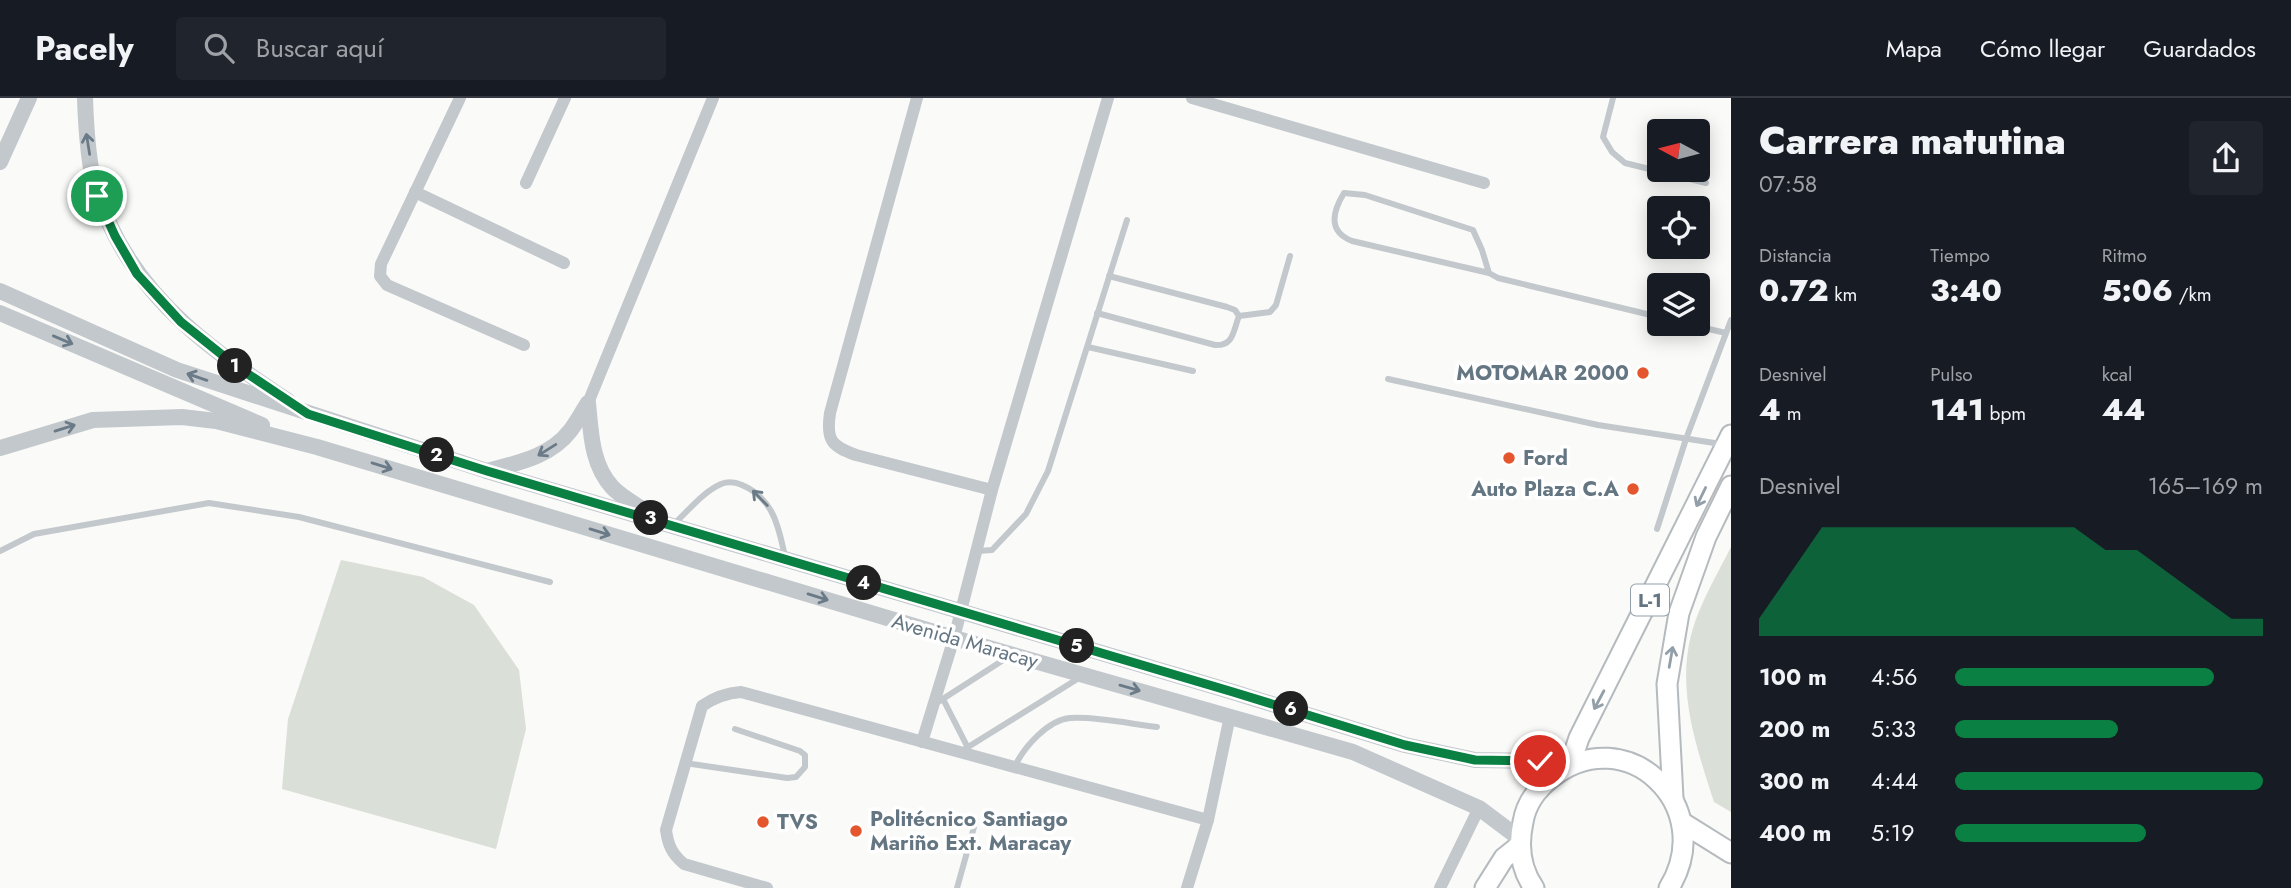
<!DOCTYPE html>
<html lang="es">
<head>
<meta charset="utf-8">
<style>
	body { margin:0; font-family:Jost,sans-serif; background:#20242c; color:#f1f3f6; height:100vh; display:flex; flex-direction:column; font-size:26px; white-space:nowrap }
	* { box-sizing:border-box; margin:0 }
	p { font-size:23px; color:#9ea1a6 }
	.icon { flex:none; width:38px; height:38px; fill:none; stroke:currentColor; stroke-width:2; stroke-linecap:round; stroke-linejoin:round }
	.map { position:relative; flex:1; overflow:hidden }
	.panel { display:flex; flex-direction:column; background:#171b24; width:560px }
	.panel>* { flex:none }
	.needle { width:46px; rotate:277deg }
	.buttons { position:absolute; left:1647px; top:21px; display:grid; gap:14px }
	.buttons a { display:grid; place-items:center; width:63px; height:63px; border-radius:7px; background:#171b24; box-shadow:0 4px 18px #0003; font-size:35px }
	.pin { position:absolute; display:grid; place-items:center; width:60px; height:60px; color:#fff; margin:-30px; border:4px solid #fff; border-radius:50%; box-shadow:0 2px 7px #0007 }
	.km { position:absolute; width:35px; height:35px; margin:-18px; border-radius:50%; background:#222; color:#fff; font-size:19px; line-height:35px; text-align:center }
	.round { display:grid; place-items:center; flex:none; width:74px; height:74px; border-radius:7px; background:#20242c }
	.summary { display:flex; align-items:center; justify-content:space-between; height:119px; padding:0 28px }
	h1 { font-size:38px; font-weight:800; line-height:52px }
	.stats { display:grid; grid-template-columns:repeat(3,1fr); gap:10px; height:119px; padding:7px 28px }
	.stats div { display:grid; align-content:center }
	.stats b { font-size:30px; font-weight:800 }
	.stats small { font-size:19px; font-weight:400 }
	.stats p { font-size:19px }
	.chart { height:196px; padding:14px 28px }
	.chart p { display:flex; justify-content:space-between }
	.chart svg { width:100%; height:126px; margin-top:7px; fill:#0b8043; opacity:.7 }
	ul { padding:0 28px; list-style:none; font-size:23px }
	li { display:grid; grid-template-columns:112px 84px 1fr; align-items:center; height:52px }
	li i { height:18px; border-radius:9px; background:#0b8043 }
	header { display:flex; align-items:center; gap:42px; box-sizing:border-box; height:98px; padding:0 35px; background:#171b24; border-bottom:2px solid #363941 }
	header strong { font-size:33px }
	nav { display:flex; gap:38px; margin-inline-start:auto; font-size:24px }
	.search { width:490px; height:63px; background:#20242c; display:flex; align-items:center; gap:18px; box-sizing:border-box; padding:0 24px; border-radius:7px; color:#9ea1a6; font-size:26px }
	main { display:flex; flex:1; min-height:0 }
	.map>svg:first-child { display:block }
	.green { fill:#dadfd7 }
	.lines { fill:none; stroke-linecap:round; stroke-linejoin:round }
	.primary-casing { stroke:#b5babe; stroke-width:23 }
	.service { stroke:#c3c8cc; stroke-width:6 }
	.minor { stroke:#c3c8cc; stroke-width:12 }
	.tertiary { stroke:#c3c8cc; stroke-width:16 }
	.primary { stroke:#fff; stroke-width:19 }
	.oneway { stroke:#6a7a87 }
	.oneway2 { stroke:#939fa8 }
	.route-casing { stroke:#fff; stroke-width:14 }
	.route { stroke:#0b8043; stroke-width:9 }
	.poi-dot { fill:#e4572e; stroke:#fff; stroke-width:2.5 }
	.labels { text-anchor:middle; stroke-width:7; stroke-linejoin:round; paint-order:stroke }
	.shield { fill:#fff; stroke:#939fa8; stroke-width:2 }
	.shield-label { font-size:19px; font-weight:bold; fill:#657683 }
	.poi-label { font-size:21px; font-weight:bold; fill:#657683; stroke:#fff; text-anchor:start }
	.street-label { font-size:21px; fill:#657683; stroke:#fff }
</style>
</head>
<body>
<header>
<strong>Pacely</strong>
<div class="search"><svg class="icon" aria-label="search" viewBox="0 0 24 24"><circle cx="10" cy="10" r="6"/><path d="M15 15l6 6"/></svg>Buscar aquí</div>
<nav><a>Mapa</a><a>Cómo llegar</a><a>Guardados</a></nav>
</header>
<main>
<div class="map">
<svg width="1731" height="790" viewBox="0 0 1731 790">
	<rect width="100%" height="100%" fill="#fafaf8"/>
	<g class="green">
		<path d="M1731,449v265l-17,-10c-20,-62 -42,-124 -16,-188 9,-23 22,-45 33,-67z"/>
		<polygon points="341,462 423,479 474,507 519,572 526,631 496,751 282,691 288,621"/>
	</g>
	<g class="lines">
		<defs>
			<g id="primary">
				<polyline points="1570,667 1579,640 1731,337"/>
				<polyline points="1673,700 1667,586 1679,515 1706,439 1731,388"/>
				<polyline points="1683,725 1731,755"/>
				<polyline points="1485,790 1504,760 1519,748"/>
				<path d="M1534,790c-14,-20 -16,-43 -11,-66 3,-18 14,-33 28,-44 75,-60 168,28 118,110"/>
			</g>
		</defs>
		<use href="#primary" class="primary-casing"/>
		<g class="service">
			<polyline points="1613,0 1603,39 1612,54 1625,65 1706,85"/>
			<path d="M1489,175l-7,-23 -9,-20 -108,-35 -21,-2c-11,18 -17,38 8,48l137,32 9,5 161,39"/>
			<path d="M1097,215l118,32c19,1 18,-14 24,-29l-4,-6 -8,-3 -118,-31"/>
			<polyline points="1239,218 1270,214 1276,207 1290,158"/>
			<polyline points="1687,226 1726,235"/>
			<polyline points="1088,249 1193,273"/>
			<polyline points="1388,281 1598,327 1721,346"/>
			<path d="M675,425c14,-13 28,-31 46,-39 8,-3 14,-2 21,1 31,13 37,42 43,72"/>
			<polyline points="1657,431 1686,341 1731,222"/>
			<polyline points="0,453 34,436 209,405 299,419 550,484"/>
			<polyline points="978,453 992,452 1026,416 1048,373 1127,122"/>
			<polyline points="943,601 968,650"/>
			<polyline points="935,606 1008,559"/>
			<polyline points="960,654 1079,580"/>
			<polyline points="685,665 787,680 796,679 805,669 805,657 800,653 735,631"/>
			<path d="M1015,668c9,-19 33,-46 55,-48 25,-2 61,6 87,9"/>
			<polyline points="957,790 976,722"/>
		</g>
		<g class="minor">
			<polyline points="460,0 381,166 380,178 387,187 524,247"/>
			<path d="M917,0l-87,315c-4,27 1,33 26,42l136,35"/>
			<polyline points="1192,0 1484,85"/>
			<polyline points="526,85 565,0"/>
			<polyline points="415,94 564,165"/>
			<polyline points="588,305 713,0"/>
			<polyline points="922,644 954,540 992,392 1108,0"/>
			<path d="M767,790l-83,-24c-12,-10 -16,-19 -18,-34l36,-124c13,-9 24,-13 39,-14l467,128"/>
			<polyline points="1187,790 1208,722 1230,618"/>
			<polyline points="1440,790 1479,710"/>
		</g>
		<g class="tertiary">
			<path d="M85,0c1,32 3,64 11,95 3,10 9,20 13,30 38,83 106,129 179,178"/>
			<polyline points="0,64 29,0"/>
			<polyline points="0,193 177,272 487,373 1233,594 1405,647 1475,662 1540,663 1563,670"/>
			<polyline points="0,215 262,327"/>
			<path d="M588,305c3,28 3,61 24,84 9,10 25,18 36,26"/>
			<polyline points="0,350 93,322 182,319 216,323 317,349 954,540 1353,654 1479,710 1519,740"/>
			<path d="M487,373c30,-8 63,-14 83,-40 7,-9 12,-19 18,-28"/>
		</g>
		<use href="#primary" class="primary"/>
	</g>
	<defs><path id="oneway-shaft" d="M-6 0H5M1.5-3L5.5 0L1.5 3" fill="none" stroke-width="1.6" stroke-linecap="round" stroke-linejoin="round" transform="scale(1.75)"/></defs>
	<g class="oneway">
		<use href="#oneway-shaft" transform="translate(88 46) rotate(-99)"/>
		<use href="#oneway-shaft" transform="translate(63 242) rotate(23)"/>
		<use href="#oneway-shaft" transform="translate(197 279) rotate(-161)"/>
		<use href="#oneway-shaft" transform="translate(65 330) rotate(-17)"/>
		<use href="#oneway-shaft" transform="translate(547 352) rotate(148)"/>
		<use href="#oneway-shaft" transform="translate(382 368) rotate(17)"/>
		<use href="#oneway-shaft" transform="translate(760 400) rotate(-134)"/>
		<use href="#oneway-shaft" transform="translate(600 434) rotate(17)"/>
		<use href="#oneway-shaft" transform="translate(818 499) rotate(17)"/>
		<use href="#oneway-shaft" transform="translate(1130 590) rotate(16)"/>
	</g>
	<g class="oneway2">
		<use href="#oneway-shaft" transform="translate(1701 399) rotate(116)"/>
		<use href="#oneway-shaft" transform="translate(1671 559) rotate(-80)"/>
		<use href="#oneway-shaft" transform="translate(1599 602) rotate(118)"/>
	</g>
	<g class="lines">
		<defs>
			<polyline id="route" points="97,98 115,138 137,176 181,224 236,268 308,316 487,373 1233,594 1405,647 1475,662 1540,663"/>
		</defs>
		<use href="#route" class="route-casing"/>
		<use href="#route" class="route"/>
	</g>
	<g class="poi-dot">
		<circle cx="1643" cy="275" r="7"/>
		<circle cx="1509" cy="360" r="7"/>
		<circle cx="1633" cy="391" r="7"/>
		<circle cx="763" cy="724" r="7"/>
		<circle cx="856" cy="733" r="7"/>
	</g>
	<g class="labels">
		<rect class="shield" x="1631" y="486.5" width="38" height="31" rx="5"/>
		<g class="shield-label">
			<text x="1650" y="509">L-1</text>
		</g>
		<g class="poi-label">
			<text x="1629" y="282" text-anchor="end">MOTOMAR 2000</text>
			<text x="1523" y="367">Ford</text>
			<text x="1619" y="398" text-anchor="end">Auto Plaza C.A</text>
			<text x="870" y="728">Politécnico Santiago<tspan x="870" dy="24">Mariño Ext. Maracay</tspan></text>
			<text x="777" y="731">TVS</text>
		</g>
		<g class="street-label">
			<text transform="translate(965 543) rotate(16)" y="7">Avenida Maracay</text>
		</g>
	</g>
</svg>
<div class="buttons">
<a><svg class="needle" viewBox="-14 -14 28 28"><path d="M0-13l5 13h-10z" fill="#e53935"/><path d="M0 13l5-13h-10z" fill="#9ea1a6"/></svg></a>
<a><svg class="icon" aria-label="locate" viewBox="0 0 24 24"><circle cx="12" cy="12" r="6"/><path d="M12 2v4M12 18v4M2 12h4M18 12h4"/></svg></a>
<a><svg class="icon" aria-label="layers" viewBox="0 0 24 24"><path d="M12 4l9 5-9 5-9-5zM3 14l9 5 9-5"/></svg></a>
</div>
<div class="pin" style="left:97px;top:98px;background:#1e9e55"><svg class="icon" aria-label="arrive" viewBox="0 0 24 24"><path d="M6 21V4h12l-3 4 3 4H6"/></svg></div>
<div class="pin" style="left:1540px;top:663px;background:#d93025"><svg class="icon" aria-label="check" viewBox="0 0 24 24"><path d="M5 12l5 5 9-10"/></svg></div>
<b class="km" style="left:235px;top:268px">1</b>
<b class="km" style="left:437px;top:357px">2</b>
<b class="km" style="left:651px;top:420px">3</b>
<b class="km" style="left:864px;top:485px">4</b>
<b class="km" style="left:1077px;top:548px">5</b>
<b class="km" style="left:1291px;top:611px">6</b>
</div>
<section class="panel">
<div class="summary"><div><h1>Carrera matutina</h1><p>07:58</p></div><a class="round"><svg class="icon" aria-label="share" viewBox="0 0 24 24"><path d="M12 15V3M7 8l5-5 5 5M5 13v7h14v-7"/></svg></a></div>
<div class="stats">
<div><p>Distancia</p><b>0.72<small> km</small></b></div>
<div><p>Tiempo</p><b>3:40</b></div>
<div><p>Ritmo</p><b>5:06<small> /km</small></b></div>
</div>
<div class="stats">
<div><p>Desnivel</p><b>4<small> m</small></b></div>
<div><p>Pulso</p><b>141<small> bpm</small></b></div>
<div><p>kcal</p><b>44</b></div>
</div>
<div class="chart"><p><span>Desnivel</span>165–169 m</p>
<svg viewBox="0 0 160 44" preserveAspectRatio="none"><path d="M0 44V38L10 22L20 6L30 6L40 6L50 6L60 6L70 6L80 6L90 6L100 6L110 14L120 14L130 22L140 30L150 38L160 38V44z"/></svg>
</div>
<ul>
<li><b>100 m</b>4:56<i style="width:84%"></i></li>
<li><b>200 m</b>5:33<i style="width:53%"></i></li>
<li><b>300 m</b>4:44<i style="width:100%"></i></li>
<li><b>400 m</b>5:19<i style="width:62%"></i></li>
</ul>
</section>
</main>
</body>
</html>
